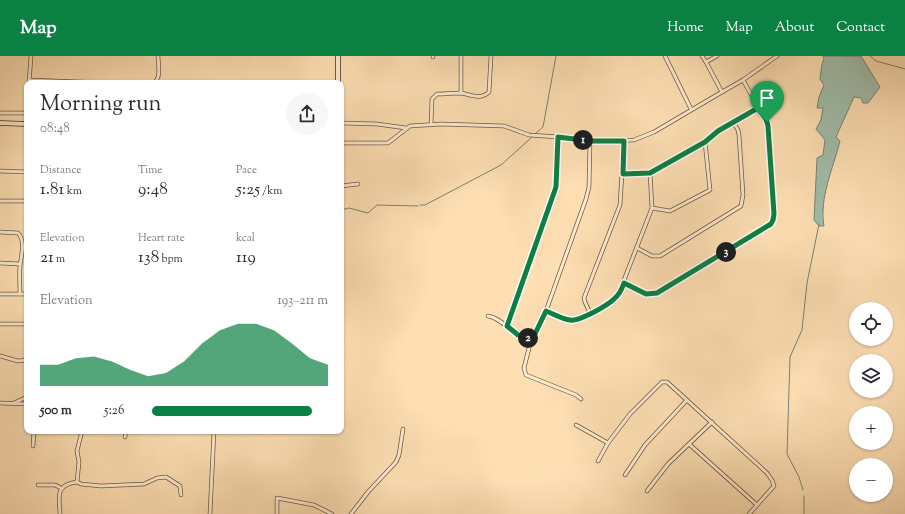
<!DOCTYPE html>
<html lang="en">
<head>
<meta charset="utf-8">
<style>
	body { margin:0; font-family:"Sorts Mill Goudy",serif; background:#f7f7f7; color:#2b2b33; height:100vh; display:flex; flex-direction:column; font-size:15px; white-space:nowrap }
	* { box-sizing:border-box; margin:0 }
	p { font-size:13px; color:#7c7c81 }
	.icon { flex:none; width:22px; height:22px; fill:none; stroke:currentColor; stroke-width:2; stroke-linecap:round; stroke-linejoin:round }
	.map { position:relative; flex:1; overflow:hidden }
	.panel { position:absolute; left:24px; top:24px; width:320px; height:354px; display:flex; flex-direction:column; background:#fff; border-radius:8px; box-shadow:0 1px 3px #0004 }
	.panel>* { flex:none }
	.fabs { position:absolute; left:849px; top:246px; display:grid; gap:8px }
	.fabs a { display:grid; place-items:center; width:44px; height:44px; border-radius:50%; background:#fff; box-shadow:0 1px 3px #0004; font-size:20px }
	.pin { position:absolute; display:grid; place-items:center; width:34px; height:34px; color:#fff; margin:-41px -17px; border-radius:50% 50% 50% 0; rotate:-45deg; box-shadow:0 0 4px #0007 }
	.pin .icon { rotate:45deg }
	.km { position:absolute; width:20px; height:20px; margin:-10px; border-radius:50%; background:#222; color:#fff; font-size:11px; line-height:20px; text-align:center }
	.round { display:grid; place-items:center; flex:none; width:42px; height:42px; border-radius:21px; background:#f7f7f7 }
	.overview { display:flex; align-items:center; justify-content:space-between; height:68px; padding:0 16px }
	h1 { font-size:22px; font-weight:600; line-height:30px }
	.stats { display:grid; grid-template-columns:repeat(3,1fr); gap:6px; height:68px; padding:4px 16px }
	.stats div { display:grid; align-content:center }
	.stats b { font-size:17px; font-weight:600 }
	.stats small { font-size:11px; font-weight:400 }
	.stats p { font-size:11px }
	.chart { height:112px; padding:8px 16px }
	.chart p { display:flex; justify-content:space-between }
	.chart svg { width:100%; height:72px; margin-top:4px; fill:#0b8043; opacity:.7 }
	ul { padding:0 16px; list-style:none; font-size:13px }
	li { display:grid; grid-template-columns:64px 48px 1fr; align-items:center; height:30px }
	li i { height:10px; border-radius:5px; background:#0b8043 }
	header { display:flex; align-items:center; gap:24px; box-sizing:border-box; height:56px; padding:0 20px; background:#0b8043; color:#fff }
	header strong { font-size:19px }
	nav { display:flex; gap:22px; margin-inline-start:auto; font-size:14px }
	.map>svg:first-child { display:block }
	.water { fill:#a0bdab; stroke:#798373 }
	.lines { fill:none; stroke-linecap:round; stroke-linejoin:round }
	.stream { stroke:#798373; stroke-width:1 }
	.street-casing { stroke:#6e5a44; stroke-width:4.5 }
	.secondary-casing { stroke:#3e2d1e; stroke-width:5.5 }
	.street { stroke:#feeace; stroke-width:3 }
	.secondary { stroke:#feeace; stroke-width:4 }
	.route-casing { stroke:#fff; stroke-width:8 }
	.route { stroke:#0b8043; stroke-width:5 }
</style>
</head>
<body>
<header>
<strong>Map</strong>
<nav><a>Home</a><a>Map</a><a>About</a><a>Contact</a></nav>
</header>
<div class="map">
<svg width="905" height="458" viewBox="0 0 905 458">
	<rect width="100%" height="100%" fill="#fedfb4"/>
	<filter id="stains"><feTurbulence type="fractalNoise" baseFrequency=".005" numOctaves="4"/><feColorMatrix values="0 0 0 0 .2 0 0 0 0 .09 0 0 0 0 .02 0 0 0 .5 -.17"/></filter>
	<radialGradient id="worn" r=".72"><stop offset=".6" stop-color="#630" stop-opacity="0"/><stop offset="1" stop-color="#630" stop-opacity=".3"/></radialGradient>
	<path class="water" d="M823,0h38l19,31 -12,16h-5l-2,-5 -7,-1 -18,40 4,4c-7,28 -21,57 -16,85h-5l-5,-6 3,-62 6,-3 2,-15 -9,-11 5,-9 2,-12h-6l2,-11 5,-12 -4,-6 2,-15 2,-5z"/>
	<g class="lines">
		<g class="stream">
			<polyline points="870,0 876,5 905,13"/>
			<polyline points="535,78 543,71 556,0"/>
			<polyline points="420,149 425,149 501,109 532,81"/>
			<polyline points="341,154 349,152 368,157 377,149 418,150"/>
			<polyline points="803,434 799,421 787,398 790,301 802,274 807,227 819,168"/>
			<polyline points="804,458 804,440"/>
		</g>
		<defs>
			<g id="street">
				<polyline points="433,0 433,1"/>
				<polyline points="665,0 691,53"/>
				<polyline points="702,0 706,6"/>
				<polyline points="717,0 706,6 722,36"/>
				<polyline points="29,24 105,27"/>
				<polyline points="29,27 31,0"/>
				<path d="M153,27c9,-4 5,-19 5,-27"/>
				<polyline points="461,37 461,0"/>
				<polyline points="0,57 27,57"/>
				<polyline points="341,67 377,68 406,72"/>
				<path d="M431,69l1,-26 5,-5c8,0 16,-1 24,-1 10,2 20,7 28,-1l2,-36"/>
				<polyline points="341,87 388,87 410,70 441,68 504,70 529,79 559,81 590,85 634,84 654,76 722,36 743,24 777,0"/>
				<polyline points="0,115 27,116"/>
				<polyline points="623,118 650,117 705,86 719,75 758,52"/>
				<polyline points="341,130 358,128"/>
				<polyline points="0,145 27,145"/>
				<polyline points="652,152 670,155 710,134 705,86"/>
				<path d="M0,176l18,1c8,8 3,24 2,33 -1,9 0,19 0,28"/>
				<polyline points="637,192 652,200 660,200 741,150 743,139 739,79 738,74 733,66"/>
				<polyline points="0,207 20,208"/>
				<polyline points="624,227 646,238 657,237 746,184 773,165 774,158 767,67 743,24"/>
				<polyline points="0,238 27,238"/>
				<path d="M546,255l23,9 4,1c17,-6 35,-15 46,-28l33,-85 -2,-35"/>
				<polyline points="590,257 585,246 584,242 620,149 624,85"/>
				<path d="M488,260c13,2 20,14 31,19 4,2 9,3 13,5"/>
				<polyline points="0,268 27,268"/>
				<polyline points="507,269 556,131 559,81"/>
				<polyline points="0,300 18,305 27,304"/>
				<polyline points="581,343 576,339 526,319 524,312 530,288 546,255 586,143 589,131 590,85"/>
				<polyline points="0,347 27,348"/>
				<polyline points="14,347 27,341"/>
				<polyline points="576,369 608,387 598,405"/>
				<polyline points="82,375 77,395 79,406 77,426 81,428 101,430 144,428 157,422 166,421 180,430 181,439"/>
				<polyline points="125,381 126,375"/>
				<polyline points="608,387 630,358 662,326 667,326 767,417 772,424 774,430 749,458"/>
				<polyline points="689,388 757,449"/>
				<polyline points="33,390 34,375"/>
				<polyline points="625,419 645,389 687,344"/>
				<polyline points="38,429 55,429 61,432"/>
				<polyline points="647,435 668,408 712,366"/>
				<path d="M60,458c-1,-18 -5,-29 17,-32"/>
				<polyline points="210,458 214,375"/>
				<polyline points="277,458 277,442 314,449 332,458"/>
				<polyline points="351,458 368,436 396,406 399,399 403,373"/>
			</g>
			<g id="secondary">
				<polyline points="338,27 338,0"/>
				<polyline points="0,67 27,68"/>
			</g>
		</defs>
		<use href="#street" class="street-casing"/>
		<use href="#secondary" class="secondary-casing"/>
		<use href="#street" class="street"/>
		<use href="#secondary" class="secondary"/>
	</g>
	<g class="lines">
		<defs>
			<path id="route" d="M758,52l8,11 2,7 6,88 -1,6 -2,4 -114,69 -11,1 -22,-11c-2,6 -5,12 -10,16 -6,6 -35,23 -44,21 -8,-1 -16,-6 -24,-9l-14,29 -14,-5 -11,-9 49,-139 2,-50 32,4h34l-1,33 27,-1 55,-31 13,-11z"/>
		</defs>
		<use href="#route" class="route-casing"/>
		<use href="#route" class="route"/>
	</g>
	<rect width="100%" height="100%" filter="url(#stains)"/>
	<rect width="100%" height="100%" fill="url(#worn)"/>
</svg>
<div class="fabs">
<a><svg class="icon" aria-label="locate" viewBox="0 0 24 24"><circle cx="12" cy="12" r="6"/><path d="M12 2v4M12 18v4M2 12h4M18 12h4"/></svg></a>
<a><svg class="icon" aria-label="layers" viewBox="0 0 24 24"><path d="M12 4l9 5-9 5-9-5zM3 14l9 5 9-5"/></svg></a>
<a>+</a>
<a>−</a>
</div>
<div class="pin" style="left:767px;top:66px;background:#1e9e55"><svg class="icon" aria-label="arrive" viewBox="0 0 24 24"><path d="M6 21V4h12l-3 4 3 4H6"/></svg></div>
<b class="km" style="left:583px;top:84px">1</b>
<b class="km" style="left:528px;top:282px">2</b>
<b class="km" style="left:726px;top:196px">3</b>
<section class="panel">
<div class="overview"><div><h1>Morning run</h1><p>08:48</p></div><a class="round"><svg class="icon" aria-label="share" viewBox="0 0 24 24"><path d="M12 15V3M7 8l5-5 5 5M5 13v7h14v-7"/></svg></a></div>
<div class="stats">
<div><p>Distance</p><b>1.81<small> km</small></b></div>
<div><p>Time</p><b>9:48</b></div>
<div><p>Pace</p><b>5:25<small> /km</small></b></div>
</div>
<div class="stats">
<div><p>Elevation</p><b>21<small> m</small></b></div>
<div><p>Heart rate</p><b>138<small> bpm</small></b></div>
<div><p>kcal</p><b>119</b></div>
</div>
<div class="chart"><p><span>Elevation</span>193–211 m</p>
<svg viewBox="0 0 160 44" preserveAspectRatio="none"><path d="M0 44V31L10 31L20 27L30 26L40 29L50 34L60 38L70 36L80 29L90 18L100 10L110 6L120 6L130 10L140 18L150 27L160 31V44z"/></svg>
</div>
<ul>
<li><b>500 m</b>5:26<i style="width:91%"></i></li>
</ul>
</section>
</div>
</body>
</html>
